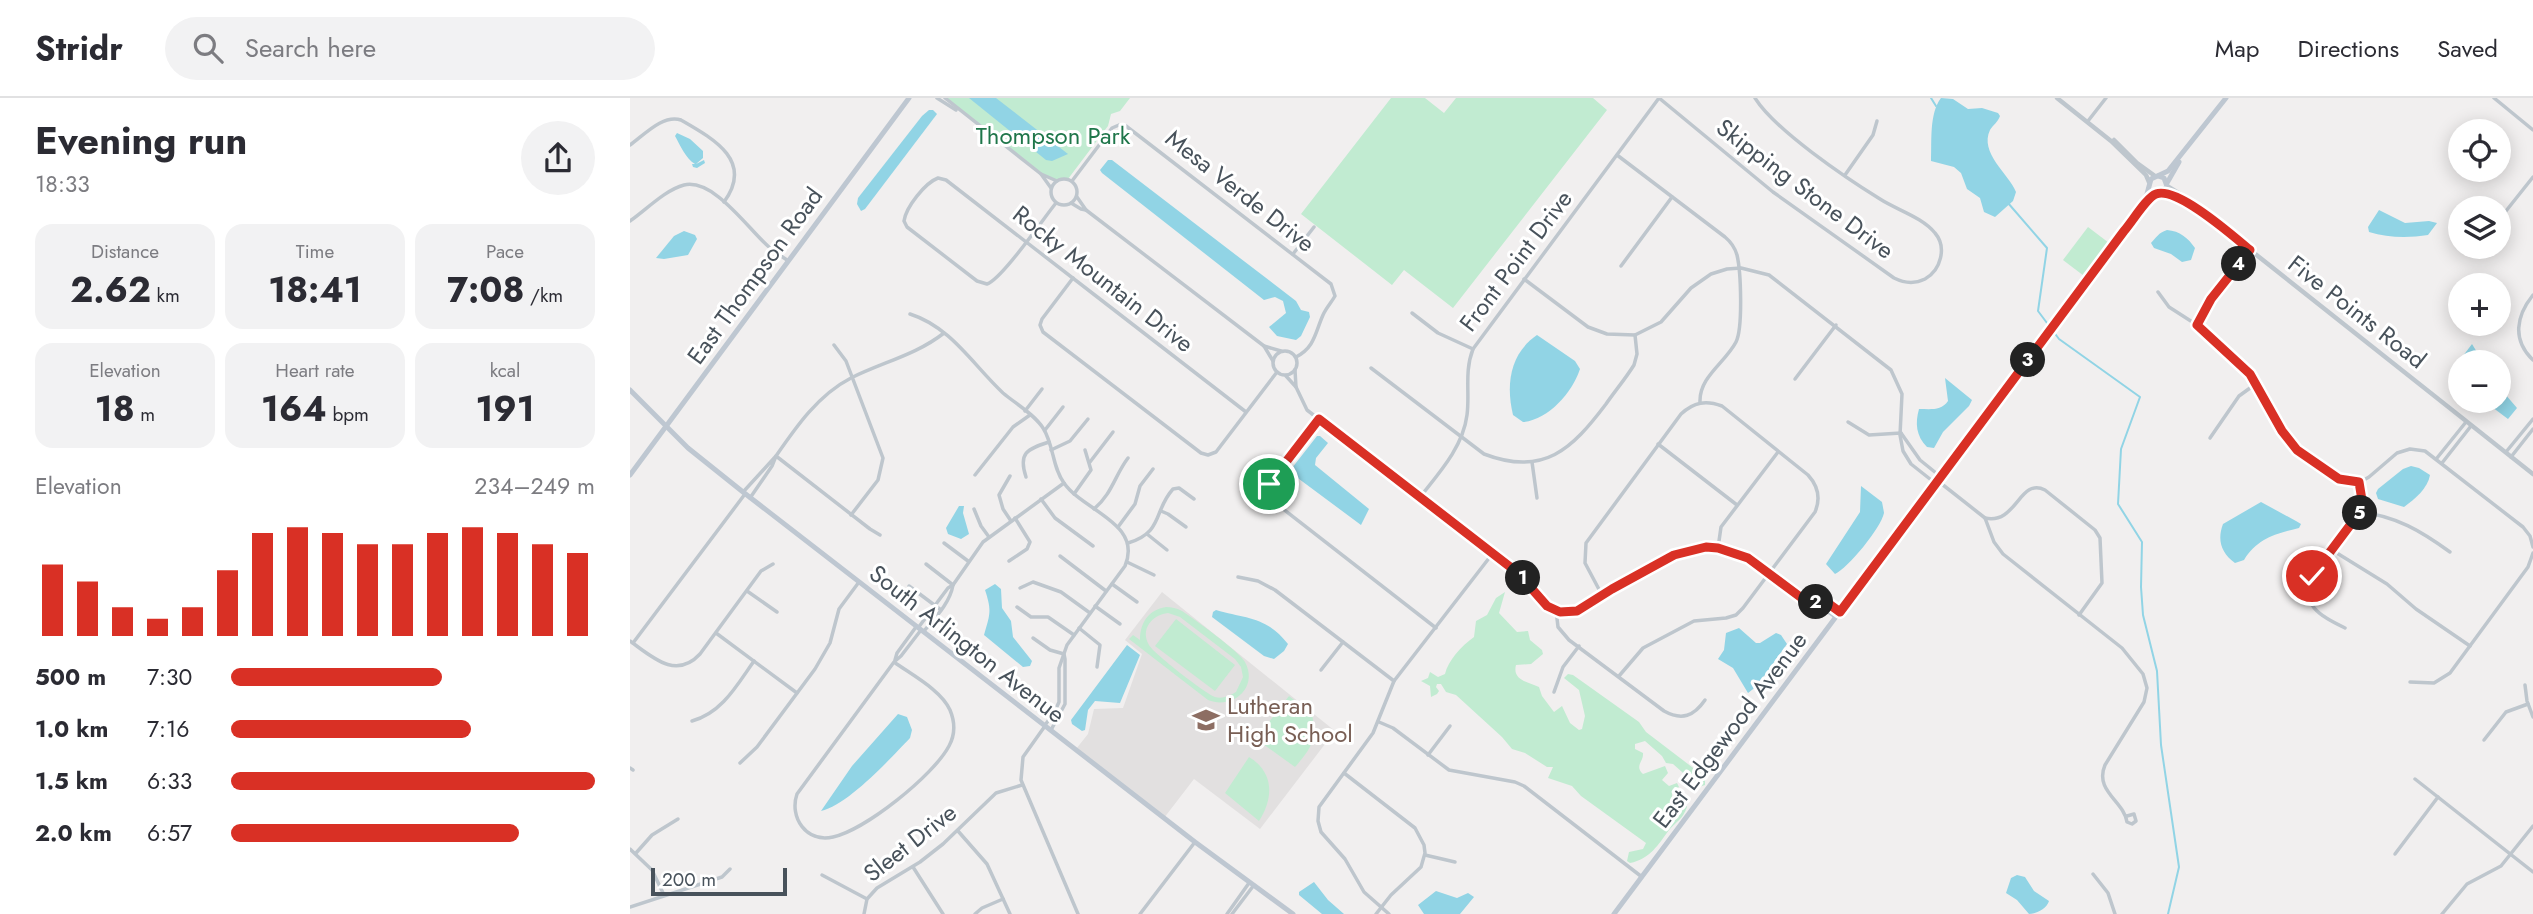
<!DOCTYPE html>
<html lang="en">
<head>
<meta charset="utf-8">
<style>
	body { margin:0; font-family:Jost,sans-serif; background:#f2f2f3; color:#2b2b33; height:100vh; display:flex; flex-direction:column; font-size:26px; white-space:nowrap }
	* { box-sizing:border-box; margin:0 }
	p { font-size:23px; color:#7c7c81 }
	.icon { flex:none; width:38px; height:38px; fill:none; stroke:currentColor; stroke-width:2; stroke-linecap:round; stroke-linejoin:round }
	.map { position:relative; flex:1; overflow:hidden }
	.sheet { display:flex; flex-direction:column; background:#fff; width:630px }
	.sheet>* { flex:none }
	.tools { position:absolute; left:1818px; top:21px; display:grid; gap:14px }
	.tools a { display:grid; place-items:center; width:63px; height:63px; border-radius:50%; background:#fff; box-shadow:0 4px 18px #0003; font-size:35px }
	.scale { position:absolute; left:21px; bottom:18px; width:136px; box-sizing:border-box; padding-left:7px; border:4px solid #48525b; border-top:0; font-size:19px; line-height:24px; white-space:nowrap; color:#48525b; -webkit-text-stroke:5px #fff; paint-order:stroke }
	.pin { position:absolute; display:grid; place-items:center; width:60px; height:60px; color:#fff; margin:-30px; border:4px solid #fff; border-radius:50%; box-shadow:0 2px 7px #0007 }
	.km { position:absolute; width:35px; height:35px; margin:-18px; border-radius:50%; background:#222; color:#fff; font-size:19px; line-height:35px; text-align:center }
	.round { display:grid; place-items:center; flex:none; width:74px; height:74px; border-radius:37px; background:#f2f2f3 }
	.summary { display:flex; align-items:center; justify-content:space-between; height:119px; padding:0 35px }
	h1 { font-size:38px; font-weight:700; line-height:52px }
	.figures { display:grid; grid-template-columns:repeat(3,1fr); gap:10px; height:119px; padding:7px 35px }
	.figures div { display:grid; align-content:center; border-radius:18px; background:#f2f2f3; text-align:center }
	.figures b { font-size:35px; font-weight:700 }
	.figures small { font-size:19px; font-weight:400 }
	.figures p { font-size:19px }
	.chart { height:196px; padding:14px 35px }
	.chart p { display:flex; justify-content:space-between }
	.chart svg { width:100%; height:126px; margin-top:7px; stroke:#d93025; stroke-width:6 }
	ul { padding:0 35px; list-style:none; font-size:23px }
	li { display:grid; grid-template-columns:112px 84px 1fr; align-items:center; height:52px }
	li i { height:18px; border-radius:9px; background:#d93025 }
	header { display:flex; align-items:center; gap:42px; box-sizing:border-box; height:98px; padding:0 35px; background:#fff; border-bottom:2px solid #e1e1e2 }
	header strong { font-size:33px }
	nav { display:flex; gap:38px; margin-inline-start:auto; font-size:24px }
	.search { width:490px; height:63px; background:#f2f2f3; display:flex; align-items:center; gap:18px; box-sizing:border-box; padding:0 24px; border-radius:38px; color:#7c7c81; font-size:26px }
	main { display:flex; flex:1; min-height:0 }
	.map>svg:first-child { display:block }
	.education { fill:#e2e0e0 }
	.green { fill:#c1ebd1; fill-rule:evenodd }
	.water { fill:#91d4e5 }
	.lines { fill:none; stroke-linecap:round; stroke-linejoin:round }
	.stream { stroke:#91d4e5; stroke-width:2 }
	.minor { stroke:#bec6cd; stroke-width:3.5 }
	.tertiary { stroke:#bec6cd; stroke-width:4.5 }
	.secondary { stroke:#bec7d1; stroke-width:5 }
	.route-casing { stroke:#fff; stroke-width:14 }
	.route { stroke:#d93025; stroke-width:9 }
	.labels { text-anchor:middle; stroke-width:6; stroke-linejoin:round; paint-order:stroke }
	.park-label { font-size:24px; fill:#1f764a; stroke:#fff }
	.street-label { font-size:24px; fill:#48525b; stroke:#fff }
	.education-label { font-size:24px; fill:#785e54; stroke:#fff; text-anchor:start }
</style>
</head>
<body>
<header>
<strong>Stridr</strong>
<div class="search"><svg class="icon" aria-label="search" viewBox="0 0 24 24"><circle cx="10" cy="10" r="6"/><path d="M15 15l6 6"/></svg>Search here</div>
<nav><a>Map</a><a>Directions</a><a>Saved</a></nav>
</header>
<main>
<section class="sheet">
<div class="summary"><div><h1>Evening run</h1><p>18:33</p></div><a class="round"><svg class="icon" aria-label="share" viewBox="0 0 24 24"><path d="M12 15V3M7 8l5-5 5 5M5 13v7h14v-7"/></svg></a></div>
<div class="figures">
<div><p>Distance</p><b>2.62<small> km</small></b></div>
<div><p>Time</p><b>18:41</b></div>
<div><p>Pace</p><b>7:08<small> /km</small></b></div>
</div>
<div class="figures">
<div><p>Elevation</p><b>18<small> m</small></b></div>
<div><p>Heart rate</p><b>164<small> bpm</small></b></div>
<div><p>kcal</p><b>191</b></div>
</div>
<div class="chart"><p><span>Elevation</span>234–249 m</p>
<svg viewBox="0 0 160 44" preserveAspectRatio="none"><path d="M5 44V19M15 44V25M25 44V34M35 44V38M45 44V34M55 44V21M65 44V8M75 44V6M85 44V8M95 44V12M105 44V12M115 44V8M125 44V6M135 44V8M145 44V12M155 44V15"/></svg>
</div>
<ul>
<li><b>500 m</b>7:30<i style="width:58%"></i></li>
<li><b>1.0 km</b>7:16<i style="width:66%"></i></li>
<li><b>1.5 km</b>6:33<i style="width:100%"></i></li>
<li><b>2.0 km</b>6:57<i style="width:79%"></i></li>
</ul>
</section>
<div class="map">
<svg width="1903" height="816" viewBox="0 0 1903 816">
	<rect width="100%" height="100%" fill="#f1efef"/>
	<polygon class="education" points="532,494 705,633 630,731 564,681 534,720 446,651 458,636 464,611 493,610 512,556 495,542"/>
	<g class="green">
		<polygon points="315,0 500,0 490,13 481,16 478,28 438,81 427,83 411,76"/>
		<polygon points="761,0 795,0 814,15 826,0 963,0 977,12 823,210 774,172 762,187 671,116"/>
		<polygon points="1458,129 1483,148 1458,181 1433,162"/>
		<path d="M875,494l-6,21 18,19 11,-1 2,9 12,10 1,4 -12,10 -15,1c-4,15 12,17 23,22l3,9 12,16 8,-6 8,17 9,7 3,-1 3,-13 -6,-26 -15,-12 4,-4 5,1 66,47 7,10 59,45v8l-6,2 -26,-23 -7,-1 -4,-7 -17,-15 -10,3v5l8,4c1,8 -9,13 0,21l22,-8 3,7 -6,7 7,6 8,-3 2,4 -7,4v6l13,7 2,3c-4,12 -11,15 -18,23 -11,15 -19,29 -39,33l-3,-2 2,-9 14,-3 3,-6 -65,-47 -9,-10 -24,-8 5,-11h-6l-22,-14 -13,-4 -10,-12 -46,-42 -10,-3 -5,-8h-4l-1,3 3,4 -2,3 -6,3 -1,-11 -9,-5 7,-3 2,-6 8,5 7,-3c3,-13 16,-28 29,-37l2,-16 11,-6 9,-17z"/>
		<path d="M536,509c6,0 10,1 16,4 12,8 57,40 63,51 14,26 -13,48 -37,38l-79,-61 4,-4 7,5c0,-17 8,-30 26,-33zM538,515l12,4 55,42 6,8 2,10 -7,15c-7,4 -13,7 -21,5 -9,-3 -62,-44 -66,-52 -9,-16 3,-30 19,-32z"/>
		<polygon points="546,521 605,567 585,593 525,548"/>
		<path d="M659,598l23,18c5,25 0,34 -17,53l-39,-28z"/>
		<path d="M619,659c25,15 25,41 10,64l-34,-28z"/>
	</g>
	<g class="water">
		<polygon points="339,0 366,0 438,56 422,63 416,62"/>
		<path d="M1311,0l12,1 15,10 14,-1 16,5 2,3c-2,6 -7,9 -10,14 -11,23 19,44 26,62l-3,9 -18,16 -11,-5 -4,-14 -13,-9 -6,-16 -7,-6 -23,-6c1,-20 -2,-47 10,-63z"/>
		<polygon points="299,12 303,12 307,16 235,111 231,113 227,106 228,100 292,18"/>
		<path d="M47,35l13,6 13,12v7l-7,6 8,-4 1,3 -8,5 -4,-1 -1,-3h3c-9,-5 -15,-19 -20,-28z"/>
		<polygon points="478,62 482,62 666,203 671,212 679,214 680,219 671,238 666,242 647,238 639,229 656,215 653,203 645,199 634,202 472,75 470,72"/>
		<path d="M1749,112l26,13 24,-2 8,2 -9,12c-19,3 -40,3 -59,-3l-1,-5z"/>
		<path d="M1537,132c13,1 21,8 28,18l-4,12 -9,2 -11,-8 -17,-6 -3,-5c6,-6 7,-10 16,-13z"/>
		<polygon points="54,133 65,137 67,141 58,157 34,161 26,160 44,138"/>
		<path d="M907,237l38,26 5,8c-8,24 -32,51 -57,53l-10,-7c-7,-29 -4,-61 24,-80z"/>
		<polygon points="1842,246 1853,264 1830,264 1830,285 1820,275"/>
		<path d="M1315,280l27,22 -3,6 -26,26 -9,16 -7,-1c-11,-11 -12,-24 -8,-38 12,0 22,2 29,-8z"/>
		<polygon points="1869,289 1887,310 1878,321 1854,303 1869,303"/>
		<polygon points="687,338 690,338 698,345 686,360 685,367 739,411 731,427 661,375 662,370"/>
		<path d="M1781,368l8,2 11,7c-2,13 -15,24 -26,32l-26,-8 -2,-6 2,-4 25,-20z"/>
		<path d="M1231,388l21,16c0,0 2,10 2,11 -3,15 -36,55 -49,61l-9,-10 34,-52z"/>
		<path d="M1631,404l35,19 5,3 -2,4c-24,6 -41,10 -55,32l-9,3c-14,-10 -18,-23 -12,-39z"/>
		<polygon points="329,408 334,408 333,415 339,436 331,441 318,436 316,430"/>
		<path d="M365,486l6,5 1,19 9,13 2,16 19,24 -2,5 -7,1 -39,-32c6,-21 8,-24 1,-45z"/>
		<path d="M586,512c30,9 50,6 72,34l-4,7 -10,8 -10,-3 -52,-39 1,-5z"/>
		<polygon points="1109,530 1126,545 1130,545 1146,535 1151,537 1157,546 1127,588 1118,595 1103,570 1088,561 1094,552 1096,535"/>
		<polygon points="497,547 510,557 490,605 465,603 458,612 455,632 452,633 442,626 441,622"/>
		<path d="M268,616l9,3 5,13 -2,8c-20,21 -62,67 -89,73l31,-45z"/>
		<path d="M1387,777l8,2 9,14 15,10c-2,7 -12,13 -20,13l-12,-14 -11,-7 5,-15z"/>
		<polygon points="684,784 698,802 714,816 692,816 669,797 669,794"/>
		<polygon points="806,793 827,800 838,795 844,799 830,816 794,816 788,807"/>
	</g>
	<g class="lines">
		<g class="stream">
			<polyline points="1301,0 1306,8"/>
			<polyline points="1378,105 1417,150 1408,213 1429,241 1510,299 1491,351 1488,406 1512,444 1511,489 1513,517 1527,573 1531,647 1549,769 1538,816"/>
		</g>
		<g class="minor">
			<polyline points="307,0 326,12"/>
			<polyline points="315,0 411,76"/>
			<polyline points="1864,0 1903,32"/>
			<polyline points="1458,23 1476,0"/>
			<path d="M0,47c14,-10 33,-31 51,-25 33,19 73,41 43,82"/>
			<path d="M987,57l108,82c6,5 10,11 12,18 4,17 6,73 -1,87 -11,21 -37,35 -36,60"/>
			<polyline points="1215,77 1243,37 1247,23"/>
			<circle cx="434" cy="94" r="13"/>
			<path d="M442,83l40,-53 7,-3 7,1 205,158 4,12c-4,7 -9,12 -12,19 -8,18 -8,32 -27,42"/>
			<polyline points="421,90 411,76 427,83"/>
			<path d="M426,105c-13,16 -54,76 -69,81l-10,-3 -70,-54 -3,-6c2,-14 21,-38 34,-43l8,2c100,77 200,155 300,232"/>
			<polyline points="441,105 451,111 456,112 447,99"/>
			<polyline points="456,112 634,248 651,253"/>
			<polyline points="1872,118 1903,79"/>
			<path d="M0,123c16,-11 35,-31 54,-36 30,-7 65,45 85,62 6,5 12,9 18,13"/>
			<polyline points="663,156 684,129"/>
			<polyline points="991,168 1042,99"/>
			<polyline points="443,180 412,221 410,227 413,234 571,355 578,357 586,354 647,274"/>
			<polyline points="894,181 958,229 977,236 1005,237 1031,224 1061,190 1081,176 1097,171 1111,170 1139,177 1261,272 1272,296 1270,337 1273,353 1281,366 1305,385"/>
			<polyline points="1528,194 1539,209 1567,227 1617,272 1660,345 1676,360 1705,379 1720,384 1732,383 1739,379 1767,355 1780,351 1795,353 1893,429 1900,438 1903,449"/>
			<path d="M1903,197c-17,21 -21,45 0,65"/>
			<polyline points="782,215 808,235 843,251"/>
			<path d="M280,216c41,13 63,51 93,79 13,11 31,21 40,35 11,17 9,39 21,55 19,28 79,40 61,83l-58,79 -8,23v34l-5,11 -9,12"/>
			<polyline points="1567,227 1581,201 1620,152"/>
			<polyline points="204,247 216,263 253,360 248,382 221,417"/>
			<polyline points="634,248 643,263"/>
			<circle cx="655" cy="265" r="12"/>
			<path d="M741,270l113,86c60,23 88,-5 122,-50 9,-13 20,-26 28,-39l3,-11 -2,-19"/>
			<path d="M665,272l1,17 11,23 211,163c13,12 24,35 43,39 18,4 34,-12 47,-21 12,-8 25,-14 38,-21 34,-18 63,-31 101,-12 19,9 35,25 52,38 12,9 25,11 36,21"/>
			<polyline points="656,278 666,289"/>
			<polyline points="1165,281 1206,227"/>
			<polyline points="395,313 412,291"/>
			<polyline points="689,321 639,386 637,393 639,400 806,530"/>
			<polyline points="1218,324 1239,337 1271,335"/>
			<polyline points="415,332 433,309"/>
			<polyline points="1271,335 1290,362 1311,379"/>
			<polyline points="1580,340 1609,298 1627,285"/>
			<polyline points="1028,346 1107,407"/>
			<polyline points="421,352 440,343 458,321"/>
			<polyline points="1876,354 1903,321"/>
			<polyline points="1881,359 1903,331"/>
			<polyline points="1807,360 1836,324"/>
			<polyline points="460,364 483,334"/>
			<polyline points="902,364 907,400"/>
			<polyline points="1812,365 1841,328"/>
			<polyline points="345,377 383,329 400,317"/>
			<polyline points="380,378 369,397 373,411 381,423"/>
			<path d="M396,379c-8,-24 1,-28 23,-35"/>
			<path d="M1308,383l47,37 9,24 9,12 119,94 21,26 4,14 -3,14 -39,63c-11,26 19,36 22,57l5,2 4,-3 -2,-7 -7,2"/>
			<polyline points="114,393 146,358 142,368 120,400"/>
			<polyline points="444,396 461,372 455,352"/>
			<path d="M790,399c19,-24 43,-50 47,-82 3,-22 -3,-43 6,-66l186,-251 114,94 121,86c10,5 21,6 31,1 16,-9 22,-32 10,-46 -13,-16 -38,-23 -55,-34 -34,-21 -105,-69 -125,-101"/>
			<polyline points="411,401 425,420 463,448"/>
			<polyline points="344,411 351,428 359,439"/>
			<path d="M464,411c18,-15 21,-34 34,-51"/>
			<polyline points="531,413 538,416 556,429"/>
			<path d="M1730,414c36,4 61,19 90,40"/>
			<path d="M1355,420c32,7 34,-41 60,-28l50,40 5,8 2,45 -23,32"/>
			<polyline points="488,429 505,406 510,388 523,371"/>
			<polyline points="517,436 537,452"/>
			<path d="M250,437l-10,-6 -94,-73c20,-29 42,-61 75,-78 32,-16 65,-23 93,-45"/>
			<polyline points="314,445 338,463"/>
			<path d="M498,445c36,-11 25,-32 45,-54l6,-1 15,11"/>
			<polyline points="1088,450 1091,429 1148,354"/>
			<polyline points="1702,452 1757,486 1786,511 1840,548"/>
			<polyline points="430,458 476,493"/>
			<polyline points="379,463 397,451 400,444 385,420"/>
			<polyline points="497,464 524,477"/>
			<polyline points="296,466 323,487"/>
			<polyline points="608,479 628,483 645,492 764,583"/>
			<polyline points="482,486 507,504"/>
			<polyline points="279,488 311,512"/>
			<polyline points="390,490 403,484 431,494 460,515"/>
			<polyline points="117,493 147,514"/>
			<path d="M972,497l-17,-32 1,-20 95,-129c13,-12 25,-14 41,-8l86,69c10,11 13,23 7,37l-72,96 -7,7 -10,3 -32,3 -51,27 -24,28"/>
			<polyline points="1178,504 1181,503 1199,506 1210,514"/>
			<polyline points="465,508 490,526"/>
			<polyline points="387,509 401,519 418,519 444,537"/>
			<path d="M926,512l2,17 11,13 95,71c18,10 30,5 41,-11"/>
			<polyline points="288,530 318,490 323,487"/>
			<polyline points="449,530 470,547 467,569"/>
			<path d="M1715,530c-24,-12 -47,-23 -32,-54l47,-62 3,-12 -4,-18"/>
			<path d="M294,533c11,-13 26,-28 29,-46l30,-43 81,-59"/>
			<polyline points="86,535 167,595"/>
			<polyline points="403,540 420,552 434,556 435,561 435,606 421,632"/>
			<path d="M0,543c22,16 46,39 70,13l61,-83 12,-7"/>
			<polyline points="3,545 115,396"/>
			<polyline points="265,562 267,555 286,529"/>
			<path d="M264,564c18,13 47,28 56,48 5,12 5,25 -1,36 -16,30 -84,84 -116,91 -27,6 -44,-20 -36,-43l97,-132 7,-6 20,-26"/>
			<polyline points="691,572 713,544"/>
			<polyline points="1780,584 1804,585 1820,575 1898,469 1903,455"/>
			<polyline points="1895,587 1897,603 1903,619"/>
			<polyline points="924,594 933,569 949,548"/>
			<path d="M62,623c30,-8 45,-36 62,-60"/>
			<polyline points="749,624 763,630 819,672 885,684 894,688 1012,779"/>
			<polyline points="415,628 393,659 391,682 448,816"/>
			<polyline points="1854,642 1876,614 1898,606"/>
			<polyline points="798,657 820,628"/>
			<polyline points="110,665 127,649 185,571 200,545 209,511 229,484"/>
			<polyline points="0,670 3,672"/>
			<polyline points="714,675 785,730 794,747 795,755 791,769 761,797 746,816"/>
			<polyline points="1785,681 1903,774"/>
			<polyline points="328,733 357,766 380,816"/>
			<polyline points="0,751 22,772 34,797"/>
			<polyline points="6,755 22,737 48,721"/>
			<polyline points="1765,756 1808,699"/>
			<polyline points="795,757 825,764"/>
			<polyline points="283,769 313,816"/>
			<polyline points="1463,776 1478,795 1485,816"/>
			<polyline points="192,777 237,801"/>
			<polyline points="0,809 92,779 100,771"/>
			<polyline points="234,816 237,801 247,790 290,764 313,746 366,695 392,687"/>
			<polyline points="345,816 352,810 373,801"/>
			<polyline points="510,816 565,744"/>
			<polyline points="597,816 619,785"/>
			<polyline points="602,816 624,787"/>
			<polyline points="759,816 734,794 715,761 691,734 688,723 689,709 743,635 764,583 863,455"/>
			<polyline points="1812,816 1837,786 1871,768 1903,728"/>
		</g>
		<g class="tertiary">
			<polyline points="1427,0 1481,43 1516,77 1519,84"/>
			<polyline points="1484,42 1507,65 1525,78"/>
			<polyline points="1537,88 1563,104 1582,119"/>
			<polyline points="1532,95 1557,104 1595,132 1903,376"/>
		</g>
		<g class="secondary">
			<polyline points="1537,85 1549,64"/>
			<polyline points="1524,95 1532,95 1537,88 1534,80 1528,78"/>
			<polyline points="1505,115 1517,96 1521,81 1538,73 1596,0"/>
			<polyline points="0,292 58,350 113,394 565,744 663,816"/>
			<polyline points="0,377 279,0"/>
			<polyline points="984,816 1494,133 1519,101 1526,96"/>
		</g>
	</g>
	<g class="lines">
		<defs>
			<path id="route" d="M639,386l50,-65 199,154 29,33 13,6 17,-1 35,-22 62,-34 32,-8 12,1 30,10 55,41 26,5 11,8 284,-381c8,-9 23,-34 32,-37 21,-8 77,42 94,56l-39,49 -14,26 53,49 32,57 15,19 42,29 20,3 3,18 -2,12 -48,64"/>
		</defs>
		<use href="#route" class="route-casing"/>
		<use href="#route" class="route"/>
	</g>
	<defs>
		<symbol id="school-bare" viewBox="-9 -9 18 18"><path d="M0-5L7-2L0 1L-7-2ZM-4 1L0 2.5L4 1V4Q0 6-4 4Z" fill="#8d6e63" stroke="#fff" stroke-width="2.5" paint-order="stroke"/></symbol>
	</defs>
	<g fill-rule="evenodd">
		<use href="#school-bare" x="557" y="603" width="38" height="38"/>
	</g>
	<g class="labels">
		<g class="park-label">
			<text x="423" y="46">Thompson Park</text>
		</g>
		<g class="street-label">
			<text transform="translate(1175 91) rotate(37)" y="8">Skipping Stone Drive</text>
			<text transform="translate(610 93) rotate(38)" y="8">Mesa Verde Drive</text>
			<text transform="translate(886 163) rotate(-53)" y="8">Front Point Drive</text>
			<text transform="translate(125 178) rotate(-54)" y="8">East Thompson Road</text>
			<text transform="translate(473 181) rotate(38)" y="8">Rocky Mountain Drive</text>
			<text transform="translate(1727 214) rotate(38)" y="8">Five Points Road</text>
			<text transform="translate(337 546) rotate(38)" y="8">South Arlington Avenue</text>
			<text transform="translate(1100 632) rotate(-53)" y="8">East Edgewood Avenue</text>
			<text transform="translate(280 745) rotate(-38)" y="8">Sleet Drive</text>
		</g>
		<g class="education-label">
			<text x="597" y="616">Lutheran<tspan x="597" dy="28">High School</tspan></text>
		</g>
	</g>
</svg>
<div class="tools">
<a><svg class="icon" aria-label="locate" viewBox="0 0 24 24"><circle cx="12" cy="12" r="6"/><path d="M12 2v4M12 18v4M2 12h4M18 12h4"/></svg></a>
<a><svg class="icon" aria-label="layers" viewBox="0 0 24 24"><path d="M12 4l9 5-9 5-9-5zM3 14l9 5 9-5"/></svg></a>
<a>+</a>
<a>−</a>
</div>
<div class="scale">200 m</div>
<div class="pin" style="left:639px;top:386px;background:#1e9e55"><svg class="icon" aria-label="arrive" viewBox="0 0 24 24"><path d="M6 21V4h12l-3 4 3 4H6"/></svg></div>
<div class="pin" style="left:1682px;top:478px;background:#d93025"><svg class="icon" aria-label="check" viewBox="0 0 24 24"><path d="M5 12l5 5 9-10"/></svg></div>
<b class="km" style="left:893px;top:480px">1</b>
<b class="km" style="left:1186px;top:504px">2</b>
<b class="km" style="left:1398px;top:262px">3</b>
<b class="km" style="left:1609px;top:166px">4</b>
<b class="km" style="left:1730px;top:415px">5</b>
</div>
</main>
</body>
</html>
